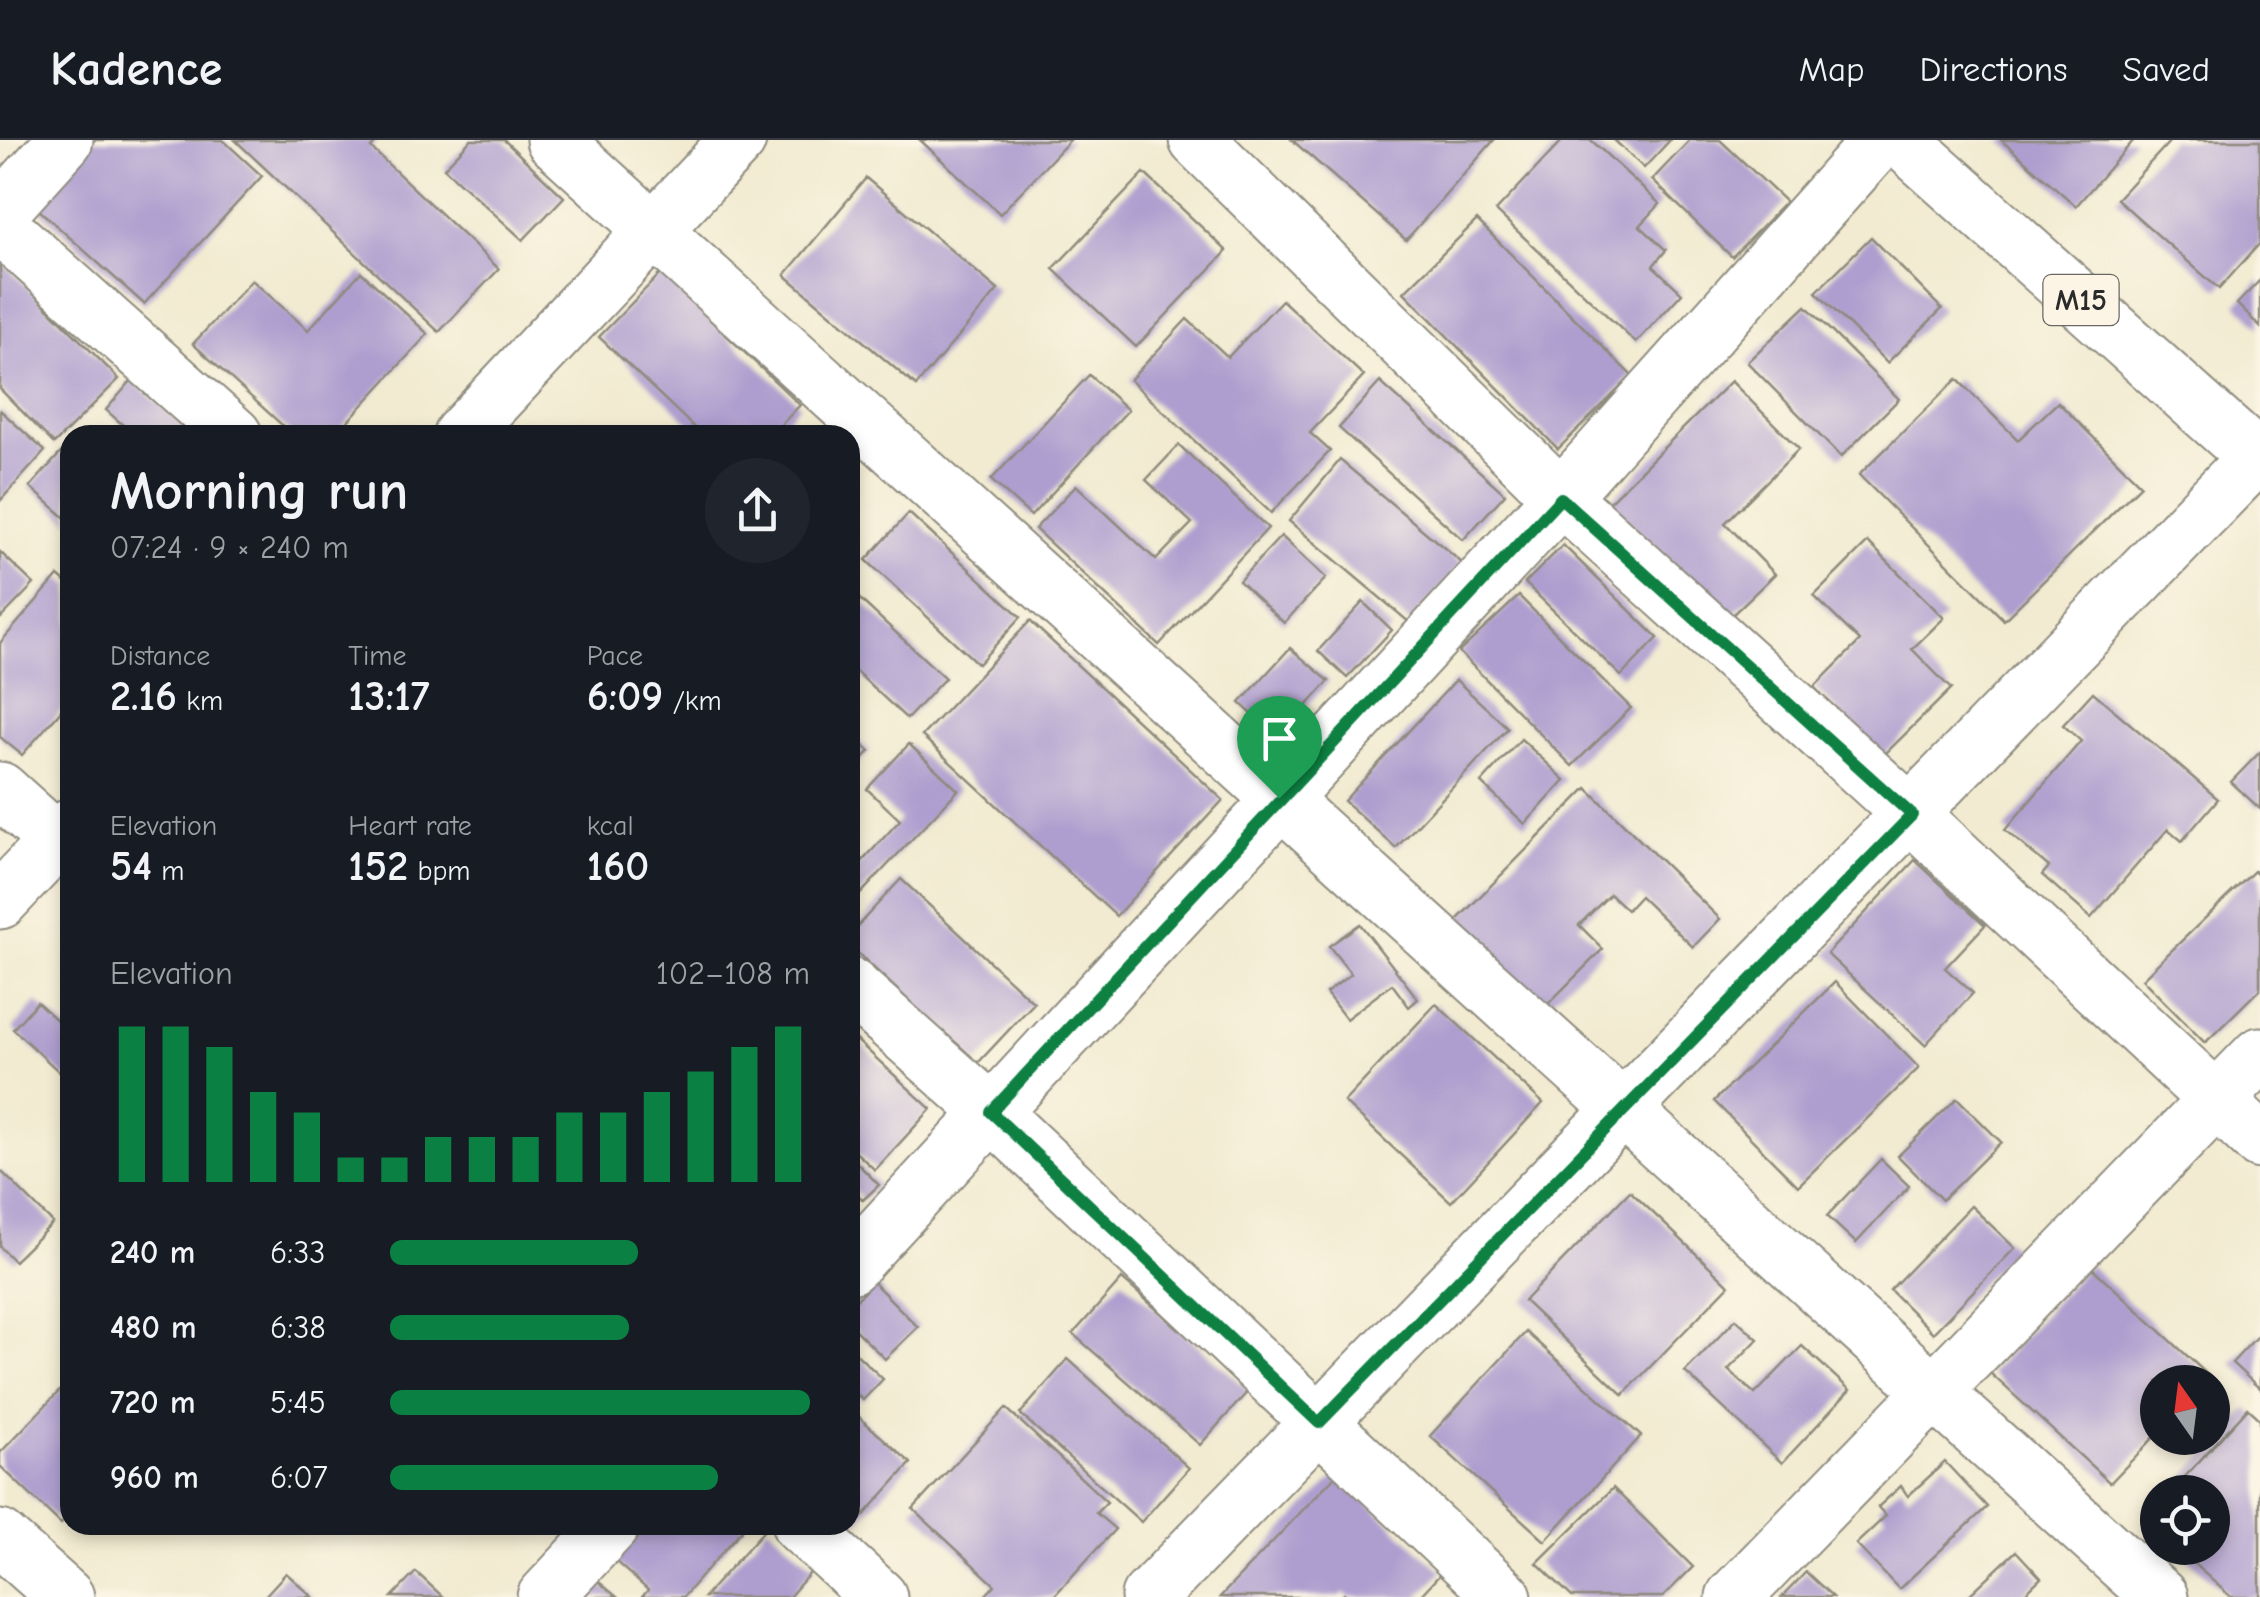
<!DOCTYPE html>
<html lang="en">
<head>
<meta charset="utf-8">
<style>
	body { margin:0; font-family:"Comic Neue",sans-serif; background:#20242c; color:#f1f3f6; height:100vh; display:flex; flex-direction:column; font-size:38px; white-space:nowrap }
	* { box-sizing:border-box; margin:0 }
	p { font-size:32px; color:#9ea1a6 }
	.icon { flex:none; width:55px; height:55px; fill:none; stroke:currentColor; stroke-width:2; stroke-linecap:round; stroke-linejoin:round }
	.map { position:relative; flex:1; overflow:hidden }
	.sheet { position:absolute; left:60px; top:285px; width:800px; height:1110px; display:flex; flex-direction:column; background:#171b24; border-radius:30px; box-shadow:0 5px 15px #0003 }
	.sheet>* { flex:none }
	.needle { width:65px; rotate:346deg }
	.fabs { position:absolute; left:2140px; top:1225px; display:grid; gap:20px }
	.fabs a { display:grid; place-items:center; width:90px; height:90px; border-radius:50%; background:#171b24; box-shadow:0 5px 15px #0003; font-size:50px }
	.pin { position:absolute; display:grid; place-items:center; width:85px; height:85px; color:#fff; margin:-102px -42px; border-radius:50% 50% 50% 0; rotate:-45deg; box-shadow:0 0 10px #0007 }
	.pin .icon { rotate:45deg }
	.round { display:grid; place-items:center; flex:none; width:105px; height:105px; border-radius:52px; background:#20242c }
	.head { display:flex; align-items:center; justify-content:space-between; height:170px; padding:0 50px }
	h1 { font-size:55px; font-weight:700; line-height:75px }
	.stats { display:grid; grid-template-columns:repeat(3,1fr); gap:15px; height:170px; padding:10px 50px }
	.stats div { display:grid; align-content:center }
	.stats b { font-size:42px; font-weight:700 }
	.stats small { font-size:28px; font-weight:400 }
	.stats p { font-size:28px }
	.chart { height:280px; padding:20px 50px }
	.chart p { display:flex; justify-content:space-between }
	.chart svg { width:100%; height:180px; margin-top:10px; stroke:#0b8043; stroke-width:6 }
	ul { padding:0 50px; list-style:none; font-size:32px }
	li { display:grid; grid-template-columns:160px 120px 1fr; align-items:center; height:75px }
	li i { height:25px; border-radius:12px; background:#0b8043 }
	header { display:flex; align-items:center; gap:60px; box-sizing:border-box; height:140px; padding:0 50px; background:#171b24; border-bottom:2px solid #363941 }
	header strong { font-size:48px }
	nav { display:flex; gap:55px; margin-inline-start:auto; font-size:35px }
	.map>svg:first-child { display:block }
	.building { fill:#ae9ecf }
	.lines { fill:none; stroke-linecap:round; stroke-linejoin:round }
	.minor-casing { stroke:#8e8b7e; stroke-width:59 }
	.trunk-casing { stroke:#8e8b7e; stroke-width:59 }
	.minor { stroke:#fff; stroke-width:55 }
	.trunk { stroke:#fff; stroke-width:55 }
	.route-casing { stroke:#fff; stroke-width:20 }
	.route { stroke:#0b8043; stroke-width:12 }
	.labels { text-anchor:middle; stroke-width:8; stroke-linejoin:round; paint-order:stroke }
	.shield { fill:#fcf5e5; stroke:#6a6863; stroke-width:2.5 }
	.shield-label { font-size:30px; font-weight:bold; fill:#2b2b2b }
</style>
</head>
<body>
<header>
<strong>Kadence</strong>
<nav><a>Map</a><a>Directions</a><a>Saved</a></nav>
</header>
<div class="map">
<svg width="2260" height="1457" viewBox="0 0 2260 1457">
	<rect width="100%" height="100%" fill="#fcf5e5"/>
	<filter id="ink" filterUnits="userSpaceOnUse"><feTurbulence type="fractalNoise" baseFrequency=".01" numOctaves="2"/><feDisplacementMap in="SourceGraphic" scale="20" xChannelSelector="R" yChannelSelector="G"/><feConvolveMatrix kernelMatrix="1 2 1 2 8 2 1 2 1" color-interpolation-filters="sRGB"/></filter>
	<filter id="wash" filterUnits="userSpaceOnUse"><feTurbulence type="fractalNoise" baseFrequency=".0048" numOctaves="4" result="noise"/><feDisplacementMap in="SourceGraphic" scale="40" xChannelSelector="R" yChannelSelector="G"/><feGaussianBlur stdDeviation="2.25" result="paint"/><feColorMatrix in="noise" values="0 0 0 0 0 0 0 0 0 0 0 0 0 0 0 0 0 1.4 0 .05"/><feComposite in="paint" operator="in"/></filter>
	<g filter="url(#wash)">
		<rect width="100%" height="100%" fill="#f2ebd1"/>
		<g id="blocks">
			<g class="building">
				<polygon points="84,0 223,0 262,36 144,164 29,61"/>
				<polygon points="235,0 378,0 371,8 499,129 439,192"/>
				<polygon points="471,0 504,0 564,57 523,100 444,28"/>
				<polygon points="920,0 1070,0 1000,74"/>
				<polygon points="1292,0 1494,0 1406,100"/>
				<polygon points="1563,0 1591,0 1660,64 1640,86 1666,110 1653,126 1682,153 1636,203 1496,71"/>
				<polygon points="1614,0 1670,0 1644,28"/>
				<polygon points="1690,0 1720,0 1786,62 1732,117 1652,40"/>
				<polygon points="2001,0 2134,0 2076,66"/>
				<polygon points="2171,0 2260,0 2260,103 2219,149 2117,59"/>
				<polygon points="1144,33 1227,111 1136,207 1053,129"/>
				<polygon points="866,38 998,150 916,246 785,135"/>
				<polygon points="1477,80 1632,236 1558,309 1404,152"/>
				<polygon points="1871,97 1942,169 1887,223 1816,152"/>
				<polygon points="3,123 119,239 54,304 0,249 0,125"/>
				<polygon points="361,132 428,194 335,295 293,295 193,204 252,140 308,190"/>
				<polygon points="661,133 800,265 771,295 702,295 599,197"/>
				<polygon points="2260,140 2260,187 2237,164"/>
				<polygon points="1282,160 1364,236 1310,293 1330,311 1271,373 1130,240 1187,179 1228,217"/>
				<polygon points="1806,166 1899,259 1841,317 1747,222"/>
				<polygon points="1089,235 1128,270 1031,376 991,340"/>
				<polygon points="1957,239 2018,300 2058,262 2141,345 2004,480 1859,335"/>
				<polygon points="132,240 185,287 178,295 134,295 106,270"/>
				<polygon points="1731,241 1799,309 1725,383 1775,434 1729,478 1608,363"/>
				<polygon points="1380,242 1505,354 1463,400 1339,288"/>
				<polygon points="0,270 45,311 0,361"/>
				<polygon points="1179,305 1268,388 1159,505 1035,389 1076,345 1156,420 1192,383 1146,340"/>
				<polygon points="66,307 70,311 70,382 30,347"/>
				<polygon points="1340,320 1462,423 1410,483 1289,381"/>
				<polygon points="909,373 1021,477 978,524 866,420"/>
				<polygon points="1281,396 1326,438 1284,483 1239,441"/>
				<polygon points="1868,402 1944,478 1912,509 1951,549 1882,617 1814,547 1860,501 1814,456"/>
				<polygon points="1563,405 1658,498 1621,536 1525,443"/>
				<polygon points="0,412 34,444 0,479"/>
				<polygon points="58,436 70,446 70,560 22,615 0,597 0,503"/>
				<polygon points="850,450 945,538 907,579 850,526"/>
				<polygon points="1519,456 1631,568 1572,626 1459,512"/>
				<polygon points="1363,462 1392,490 1347,538 1318,511"/>
				<polygon points="1030,481 1223,660 1116,776 922,596"/>
				<polygon points="1290,508 1329,541 1278,598 1240,563"/>
				<polygon points="1456,540 1508,588 1396,708 1344,661"/>
				<polygon points="2093,552 2218,659 2182,701 2168,689 2091,778 2042,735 2049,727 2005,690 2081,601 2063,585"/>
				<polygon points="850,593 870,611 850,633"/>
				<polygon points="1521,599 1565,640 1525,684 1481,643"/>
				<polygon points="909,604 958,650 850,765 850,723 856,728 900,680 867,649"/>
				<polygon points="2260,612 2260,669 2231,642"/>
				<polygon points="1587,648 1720,779 1693,807 1640,756 1627,770 1610,754 1579,785 1603,809 1544,868 1456,781"/>
				<polygon points="1915,720 1985,785 1945,828 1973,853 1925,905 1827,814"/>
				<polygon points="2254,731 2260,737 2260,849 2205,903 2142,839"/>
				<polygon points="901,739 1034,863 977,924 850,806 850,794"/>
				<polygon points="1360,784 1418,859 1409,867 1392,844 1346,879 1326,853 1351,834 1329,806"/>
				<polygon points="1835,842 1919,928 1798,1046 1714,961"/>
				<polygon points="37,862 70,892 70,942 13,889"/>
				<polygon points="1436,864 1543,963 1451,1062 1344,962"/>
				<polygon points="850,894 931,969 875,1030 850,1007"/>
				<polygon points="1957,958 2001,1002 1942,1060 1898,1016"/>
				<polygon points="850,1016 879,1045 863,1060 850,1047"/>
				<polygon points="1881,1019 1909,1046 1856,1103 1827,1076"/>
				<polygon points="0,1030 53,1083 14,1121 0,1107"/>
				<polygon points="1630,1051 1729,1145 1623,1255 1524,1161"/>
				<polygon points="1971,1066 2015,1108 1933,1193 1890,1150"/>
				<polygon points="2089,1125 2210,1237 2205,1242 2158,1242 2158,1293 2110,1343 1990,1233"/>
				<polygon points="1122,1139 1249,1250 1200,1305 1073,1194"/>
				<polygon points="873,1142 918,1187 885,1219 850,1185 850,1167"/>
				<polygon points="1736,1179 1758,1199 1728,1230 1755,1254 1802,1206 1850,1250 1782,1323 1685,1232"/>
				<polygon points="1526,1192 1641,1296 1545,1401 1430,1296"/>
				<polygon points="2260,1193 2260,1249 2232,1223"/>
				<polygon points="850,1208 883,1239 863,1260 850,1248"/>
				<polygon points="1068,1219 1189,1328 1141,1382 1020,1274"/>
				<polygon points="70,1240 70,1375 61,1384 0,1326 0,1313"/>
				<polygon points="1006,1268 1107,1362 1096,1373 1115,1389 1053,1457 984,1457 995,1445 913,1369"/>
				<polygon points="2248,1268 2260,1279 2260,1457 2231,1457 2176,1408 2212,1408 2212,1352 2171,1352"/>
				<polygon points="850,1269 911,1323 857,1383 850,1377"/>
				<polygon points="1945,1322 1987,1367 1899,1449 1856,1404 1886,1376 1878,1367 1901,1346 1908,1356"/>
				<polygon points="1337,1334 1442,1432 1419,1457 1349,1457 1344,1453 1341,1457 1220,1457"/>
				<polygon points="1613,1348 1693,1427 1663,1457 1572,1457 1537,1423"/>
				<polygon points="647,1385 746,1385 683,1457 642,1457 648,1450 615,1421"/>
				<polygon points="768,1386 815,1427 789,1457 704,1457"/>
				<polygon points="2016,1411 2041,1438 2021,1457 1967,1457"/>
				<polygon points="416,1432 443,1457 392,1457"/>
				<polygon points="1806,1432 1833,1457 1782,1457"/>
				<polygon points="286,1433 313,1457 264,1457"/>
				<polygon points="594,1438 617,1457 578,1457"/>
			</g>
		</g>
	</g>
	<g filter="url(#ink)">
		<use href="#blocks" fill-opacity="0" stroke="#8e8b7e" stroke-width="2.5"/>
		<g class="lines">
			<defs>
				<g id="minor">
					<polyline points="554,0 2160,1457"/>
					<polyline points="1197,0 1561,357 1912,675 2260,1001"/>
					<polyline points="0,72 65,0"/>
					<polyline points="0,86 234,295"/>
					<polyline points="461,295 738,0"/>
					<polyline points="0,650 70,713"/>
					<polyline points="0,761 70,687"/>
					<polyline points="850,846 991,972 1504,1457"/>
					<polyline points="850,1126 1561,357 1880,0"/>
					<polyline points="800,1385 879,1457"/>
					<polyline points="0,1398 66,1457"/>
					<polyline points="545,1457 612,1385"/>
					<polyline points="1149,1457 2256,317"/>
					<polyline points="1734,1457 2260,915"/>
				</g>
				<polyline id="trunk" points="1901,0 2260,321"/>
			</defs>
			<use href="#minor" class="minor-casing"/>
			<use href="#trunk" class="trunk-casing"/>
			<use href="#minor" class="minor"/>
			<use href="#trunk" class="trunk"/>
		</g>
	</g>
	<g class="lines" filter="url(#ink)">
		<defs>
			<polygon id="route" points="1561,358 1912,675 1319,1283 991,972"/>
		</defs>
		<use href="#route" class="route-casing"/>
		<use href="#route" class="route"/>
	</g>
	<g class="labels">
		<rect class="shield" x="2043.5" y="135" width="75" height="50" rx="8"/>
		<g class="shield-label">
			<text x="2081" y="170">M15</text>
		</g>
	</g>
</svg>
<div class="fabs">
<a><svg class="needle" viewBox="-14 -14 28 28"><path d="M0-13l5 13h-10z" fill="#e53935"/><path d="M0 13l5-13h-10z" fill="#9ea1a6"/></svg></a>
<a><svg class="icon" aria-label="locate" viewBox="0 0 24 24"><circle cx="12" cy="12" r="6"/><path d="M12 2v4M12 18v4M2 12h4M18 12h4"/></svg></a>
</div>
<div class="pin" style="left:1279px;top:658px;background:#1e9e55"><svg class="icon" aria-label="arrive" viewBox="0 0 24 24"><path d="M6 21V4h12l-3 4 3 4H6"/></svg></div>
<section class="sheet">
<div class="head"><div><h1>Morning run</h1><p>07:24 · 9 × 240 m</p></div><a class="round"><svg class="icon" aria-label="share" viewBox="0 0 24 24"><path d="M12 15V3M7 8l5-5 5 5M5 13v7h14v-7"/></svg></a></div>
<div class="stats">
<div><p>Distance</p><b>2.16<small> km</small></b></div>
<div><p>Time</p><b>13:17</b></div>
<div><p>Pace</p><b>6:09<small> /km</small></b></div>
</div>
<div class="stats">
<div><p>Elevation</p><b>54<small> m</small></b></div>
<div><p>Heart rate</p><b>152<small> bpm</small></b></div>
<div><p>kcal</p><b>160</b></div>
</div>
<div class="chart"><p><span>Elevation</span>102–108 m</p>
<svg viewBox="0 0 160 44" preserveAspectRatio="none"><path d="M5 44V6M15 44V6M25 44V11M35 44V22M45 44V27M55 44V38M65 44V38M75 44V33M85 44V33M95 44V33M105 44V27M115 44V27M125 44V22M135 44V17M145 44V11M155 44V6"/></svg>
</div>
<ul>
<li><b>240 m</b>6:33<i style="width:59%"></i></li>
<li><b>480 m</b>6:38<i style="width:57%"></i></li>
<li><b>720 m</b>5:45<i style="width:100%"></i></li>
<li><b>960 m</b>6:07<i style="width:78%"></i></li>
</ul>
</section>
</div>
</body>
</html>
